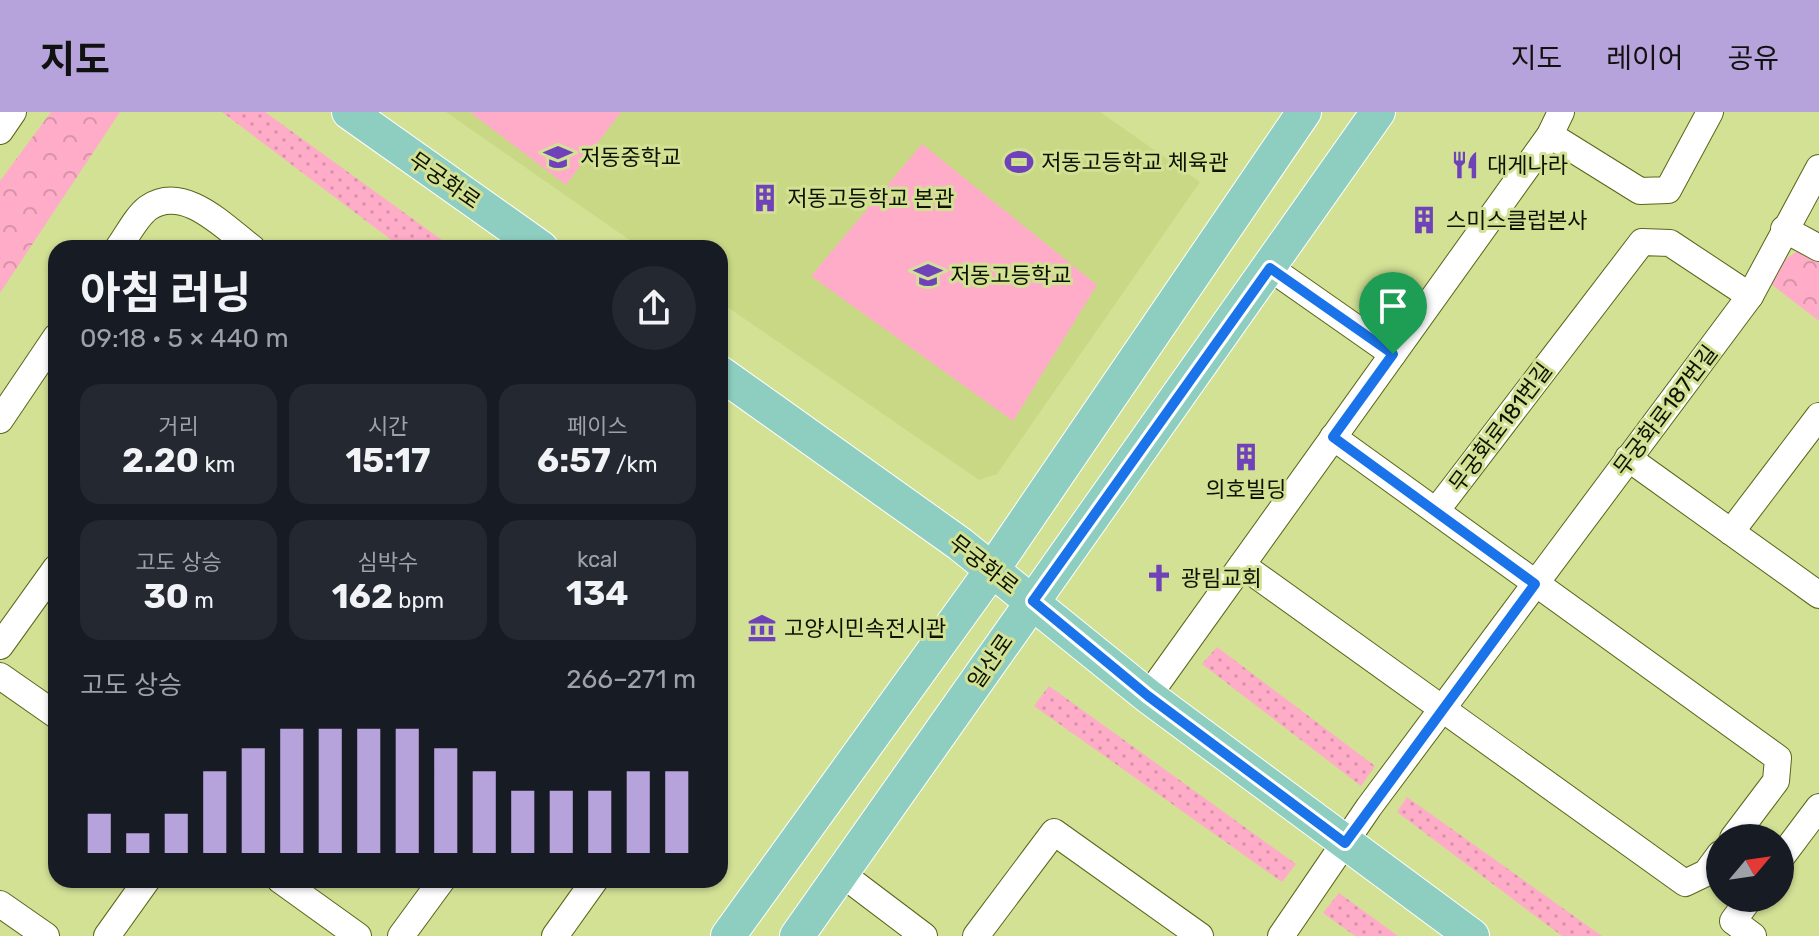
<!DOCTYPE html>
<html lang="ko">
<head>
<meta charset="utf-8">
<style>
	body { margin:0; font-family:Rubik,"Noto Sans KR",sans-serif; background:#242831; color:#f1f3f6; height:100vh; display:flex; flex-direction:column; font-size:30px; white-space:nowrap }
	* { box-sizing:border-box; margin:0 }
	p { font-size:26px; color:#9ea1a6 }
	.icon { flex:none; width:44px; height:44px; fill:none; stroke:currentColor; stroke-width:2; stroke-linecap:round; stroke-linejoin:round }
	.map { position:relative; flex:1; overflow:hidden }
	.drawer { position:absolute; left:48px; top:128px; width:680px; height:648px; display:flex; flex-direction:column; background:#171b24; border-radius:24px; box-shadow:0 2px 6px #0004 }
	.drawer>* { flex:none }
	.needle { width:52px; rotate:61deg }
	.fabs { position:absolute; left:1706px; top:712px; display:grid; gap:16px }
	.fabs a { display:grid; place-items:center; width:88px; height:88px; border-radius:50%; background:#171b24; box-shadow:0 2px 6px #0004; font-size:40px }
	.pin { position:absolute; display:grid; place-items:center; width:68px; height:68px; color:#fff; margin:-82px -34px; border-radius:50% 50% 50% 0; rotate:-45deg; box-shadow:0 0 8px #0007 }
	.pin .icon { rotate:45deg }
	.round { display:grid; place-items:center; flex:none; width:84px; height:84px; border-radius:42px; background:#242831 }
	.overview { display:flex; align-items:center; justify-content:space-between; height:136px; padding:0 32px }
	h1 { font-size:44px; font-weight:700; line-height:60px }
	.metrics { display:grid; grid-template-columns:repeat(3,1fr); gap:12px; height:136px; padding:8px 32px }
	.metrics div { display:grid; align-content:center; border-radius:20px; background:#242831; text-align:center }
	.metrics b { font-size:34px; font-weight:700 }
	.metrics small { font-size:22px; font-weight:400 }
	.metrics p { font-size:22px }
	.chart { height:224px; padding:16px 32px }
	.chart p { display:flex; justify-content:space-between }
	.chart svg { width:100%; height:144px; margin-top:8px; stroke:#b7a3db; stroke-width:6 }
	header { display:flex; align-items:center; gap:48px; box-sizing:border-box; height:112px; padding:0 40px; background:#b7a3db; color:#111 }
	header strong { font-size:38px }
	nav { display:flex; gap:44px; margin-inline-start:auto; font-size:28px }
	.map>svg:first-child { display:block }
	.built { fill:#c9d884 }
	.grass { fill:url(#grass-dots) }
	.park { fill:url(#park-crowns) }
	.pitch { fill:#feacc8 }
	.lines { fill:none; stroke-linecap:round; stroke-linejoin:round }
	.minor-casing { stroke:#5a6519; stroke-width:28 }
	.major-casing { stroke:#fff; stroke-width:36 }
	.minor { stroke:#fff; stroke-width:26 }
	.major { stroke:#8ecec1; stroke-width:34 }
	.route-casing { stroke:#fff; stroke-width:16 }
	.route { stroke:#1a73e8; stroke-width:10 }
	.labels { text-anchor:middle; stroke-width:6; stroke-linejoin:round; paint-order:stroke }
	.poi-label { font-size:22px; fill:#0e1200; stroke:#d3e195; text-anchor:start }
	.street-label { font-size:22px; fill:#0e1200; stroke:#d3e195 }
</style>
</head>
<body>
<header>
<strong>지도</strong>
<nav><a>지도</a><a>레이어</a><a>공유</a></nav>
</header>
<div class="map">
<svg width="1819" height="824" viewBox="0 0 1819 824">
	<defs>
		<pattern id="grass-dots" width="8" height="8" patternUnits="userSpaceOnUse" patternTransform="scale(2)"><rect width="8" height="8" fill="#feacc8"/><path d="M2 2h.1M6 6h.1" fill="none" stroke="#d893aa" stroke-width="1.8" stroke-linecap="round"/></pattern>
		<pattern id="park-crowns" width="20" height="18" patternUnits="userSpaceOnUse" patternTransform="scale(2)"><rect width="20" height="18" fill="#feacc8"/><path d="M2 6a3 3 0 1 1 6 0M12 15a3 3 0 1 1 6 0" fill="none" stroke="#d893aa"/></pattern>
	</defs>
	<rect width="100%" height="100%" fill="#d3e195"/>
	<polygon class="built" points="446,0 1100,0 1200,70 997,362 979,368 720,190 720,136 641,136"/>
	<g class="grass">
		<polygon points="222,0 265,0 453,136 402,136"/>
		<polygon points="1217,535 1375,654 1361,674 1202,552"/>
		<polygon points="1049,574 1296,752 1282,770 1034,594"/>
		<polygon points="1407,685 1602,824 1562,824 1397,700"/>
		<polygon points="1339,781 1398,824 1355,824 1323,801"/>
	</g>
	<g class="park">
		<polygon points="51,0 120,0 0,181 0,69"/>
		<polygon points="1805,134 1819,141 1819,209 1771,172 1781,150"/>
	</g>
	<g class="pitch">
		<polygon points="470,0 621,0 566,73"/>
		<polygon points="922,32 1097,173 1013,309 811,164"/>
	</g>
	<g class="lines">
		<defs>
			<g id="minor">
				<polyline points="0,19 13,0"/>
				<polyline points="1550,23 1640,79 1668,78 1710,0"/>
				<polyline points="1784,117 1819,136"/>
				<path d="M118,136c9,-12 18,-31 30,-40 36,-25 77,20 104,40"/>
				<polyline points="1270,156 1393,242"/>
				<polyline points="0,308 56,225"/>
				<polyline points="1333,325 1778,646 1776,669 1733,726"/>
				<polyline points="1628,346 1819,483"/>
				<polyline points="1436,399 1642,130 1670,131 1750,184"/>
				<polyline points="1731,420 1819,304"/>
				<polyline points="1242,453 1685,771 1706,761 1720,742"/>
				<polyline points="0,534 56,456"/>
				<polyline points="0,564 56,603"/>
				<polyline points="1148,584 1550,23 1561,0"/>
				<polyline points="1780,747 1819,695"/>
				<polyline points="842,762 924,824"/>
				<polyline points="280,768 358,824"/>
				<polyline points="1750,786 1733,809 1753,824"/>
				<polyline points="0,792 46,824"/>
				<polyline points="107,824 147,768"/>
				<polyline points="401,824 442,768"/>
				<polyline points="555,824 595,768"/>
				<polyline points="976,824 1054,720 1200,824"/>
				<polyline points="1281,824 1369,695 1750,184 1819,56"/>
			</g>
			<g id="major">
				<polyline points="349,0 541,136"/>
				<polyline points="720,261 960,432 1148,584 1472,824"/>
				<polyline points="728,824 992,458 1304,0"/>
				<polyline points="797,824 1378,0"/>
			</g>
		</defs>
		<use href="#minor" class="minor-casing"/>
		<use href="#major" class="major-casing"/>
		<use href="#minor" class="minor"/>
		<use href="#major" class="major"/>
	</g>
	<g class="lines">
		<defs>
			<polygon id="route" points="1270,156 1393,242 1333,325 1535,472 1345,731 1148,584 1033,489"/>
		</defs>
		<use href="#route" class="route-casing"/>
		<use href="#route" class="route"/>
	</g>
	<defs>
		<symbol id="school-bare" viewBox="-9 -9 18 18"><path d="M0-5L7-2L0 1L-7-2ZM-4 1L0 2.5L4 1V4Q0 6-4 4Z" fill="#7042ba" stroke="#d3e195" stroke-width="2.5" paint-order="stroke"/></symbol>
		<symbol id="stadium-bare" viewBox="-9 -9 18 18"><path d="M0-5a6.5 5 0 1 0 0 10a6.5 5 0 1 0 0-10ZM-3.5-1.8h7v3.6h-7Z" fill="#7042ba" stroke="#d3e195" stroke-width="2.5" paint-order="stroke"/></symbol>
		<symbol id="restaurant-bare" viewBox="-9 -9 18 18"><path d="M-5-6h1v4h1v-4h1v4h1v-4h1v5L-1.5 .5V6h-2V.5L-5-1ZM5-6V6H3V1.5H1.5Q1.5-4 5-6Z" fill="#7042ba" stroke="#d3e195" stroke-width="2.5" paint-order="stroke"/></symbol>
		<symbol id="building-bare" viewBox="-9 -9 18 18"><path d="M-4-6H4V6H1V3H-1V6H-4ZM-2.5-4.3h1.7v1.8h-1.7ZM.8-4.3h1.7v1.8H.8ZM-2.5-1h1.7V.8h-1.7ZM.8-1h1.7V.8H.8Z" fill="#7042ba" stroke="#d3e195" stroke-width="2.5" paint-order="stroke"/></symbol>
		<symbol id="church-bare" viewBox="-9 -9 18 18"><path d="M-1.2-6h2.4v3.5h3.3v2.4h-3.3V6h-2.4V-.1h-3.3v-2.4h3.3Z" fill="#7042ba" stroke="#d3e195" stroke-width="2.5" paint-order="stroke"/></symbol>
		<symbol id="museum-bare" viewBox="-9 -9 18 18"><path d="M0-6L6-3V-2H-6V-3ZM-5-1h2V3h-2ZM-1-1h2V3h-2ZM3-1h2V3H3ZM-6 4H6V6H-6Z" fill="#7042ba" stroke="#d3e195" stroke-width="2.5" paint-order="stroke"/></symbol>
	</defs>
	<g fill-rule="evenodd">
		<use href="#school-bare" x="538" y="25" width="40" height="40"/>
		<use href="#stadium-bare" x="999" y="30" width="40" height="40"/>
		<use href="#restaurant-bare" x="1445" y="33" width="40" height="40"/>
		<use href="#building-bare" x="745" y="66" width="40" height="40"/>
		<use href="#building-bare" x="1404" y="88" width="40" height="40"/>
		<use href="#school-bare" x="908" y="143" width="40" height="40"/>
		<use href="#building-bare" x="1226" y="325" width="40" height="40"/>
		<use href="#church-bare" x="1139" y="446" width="40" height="40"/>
		<use href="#museum-bare" x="742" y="496" width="40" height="40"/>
	</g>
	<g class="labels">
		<g class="poi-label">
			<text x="580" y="53">저동중학교</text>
			<text x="1041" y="58">저동고등학교 체육관</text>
			<text x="1487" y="61">대게나라</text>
			<text x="787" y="94">저동고등학교 본관</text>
			<text x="1446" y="116">스미스클럽본사</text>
			<text x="950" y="171">저동고등학교</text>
			<text x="1246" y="385" text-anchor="middle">의호빌딩</text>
			<text x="1181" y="474">광림교회</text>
			<text x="784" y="524">고양시민속전시관</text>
		</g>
		<g class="street-label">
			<text transform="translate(445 68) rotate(35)" y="8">무궁화로</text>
			<text transform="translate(1665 298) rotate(-53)" y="8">무궁화로187번길</text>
			<text transform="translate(1500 315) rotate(-53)" y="8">무궁화로181번길</text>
			<text transform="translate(984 452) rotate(38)" y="8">무궁화로</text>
			<text transform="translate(990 549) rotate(-55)" y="8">일산로</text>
		</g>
	</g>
</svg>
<div class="fabs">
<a><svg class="needle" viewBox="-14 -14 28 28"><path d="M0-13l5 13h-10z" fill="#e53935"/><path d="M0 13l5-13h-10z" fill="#9ea1a6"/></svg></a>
</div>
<div class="pin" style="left:1393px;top:242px;background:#1e9e55"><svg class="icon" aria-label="arrive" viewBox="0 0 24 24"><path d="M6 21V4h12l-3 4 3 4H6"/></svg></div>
<section class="drawer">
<div class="overview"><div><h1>아침 러닝</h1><p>09:18 · 5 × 440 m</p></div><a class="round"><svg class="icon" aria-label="share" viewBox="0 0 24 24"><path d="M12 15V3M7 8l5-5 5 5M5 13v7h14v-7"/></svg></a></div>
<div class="metrics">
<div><p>거리</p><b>2.20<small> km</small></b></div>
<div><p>시간</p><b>15:17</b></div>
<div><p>페이스</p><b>6:57<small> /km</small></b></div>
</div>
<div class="metrics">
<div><p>고도 상승</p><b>30<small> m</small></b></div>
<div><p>심박수</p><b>162<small> bpm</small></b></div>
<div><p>kcal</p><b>134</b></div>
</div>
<div class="chart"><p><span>고도 상승</span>266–271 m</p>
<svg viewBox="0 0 160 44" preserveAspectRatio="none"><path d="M5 44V32M15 44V38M25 44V32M35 44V19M45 44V12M55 44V6M65 44V6M75 44V6M85 44V6M95 44V12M105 44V19M115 44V25M125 44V25M135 44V25M145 44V19M155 44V19"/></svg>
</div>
</section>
</div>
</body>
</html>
